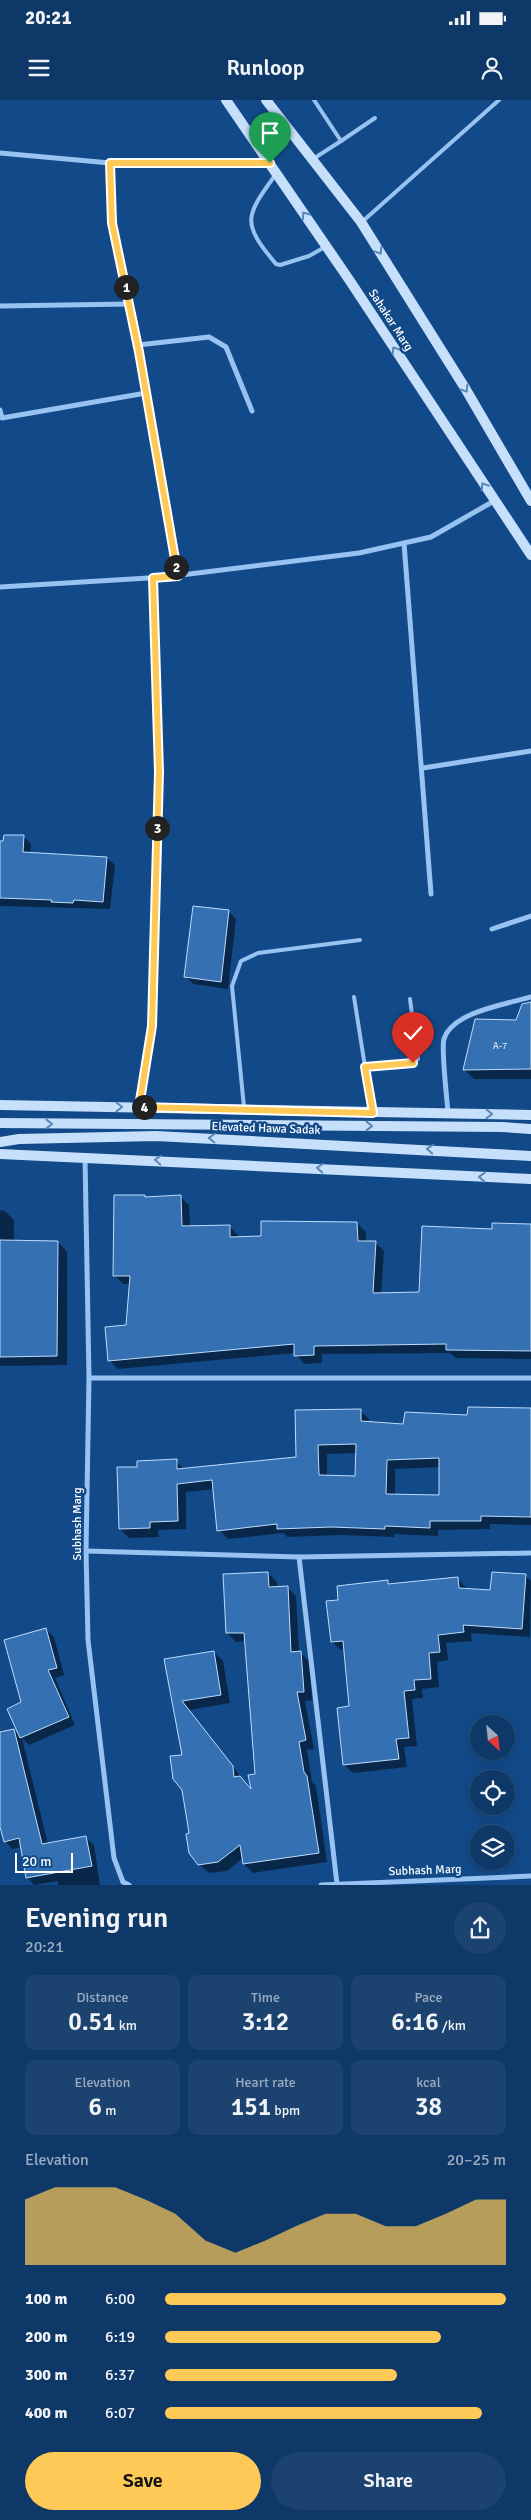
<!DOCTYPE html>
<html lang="en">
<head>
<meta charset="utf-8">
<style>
	body { margin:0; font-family:Signika,sans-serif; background:#1c4370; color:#f1f3f6; height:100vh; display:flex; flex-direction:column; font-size:19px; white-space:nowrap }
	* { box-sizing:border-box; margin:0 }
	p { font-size:16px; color:#9bacc0 }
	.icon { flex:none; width:28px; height:28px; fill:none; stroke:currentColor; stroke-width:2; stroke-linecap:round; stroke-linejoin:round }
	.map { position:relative; height:1785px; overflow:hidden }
	.drawer { display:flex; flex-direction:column; background:#0e3867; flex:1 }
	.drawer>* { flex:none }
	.needle { width:32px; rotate:153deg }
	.tools { position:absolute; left:470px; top:1615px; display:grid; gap:10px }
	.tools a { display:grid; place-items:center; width:45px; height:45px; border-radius:50%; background:#0e3867; box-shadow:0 2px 12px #0003,0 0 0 1px #2e527b; font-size:25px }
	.scale { position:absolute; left:15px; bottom:12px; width:58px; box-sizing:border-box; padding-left:5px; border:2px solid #fff; border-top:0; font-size:14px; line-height:18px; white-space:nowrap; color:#fff; -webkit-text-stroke:4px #124a89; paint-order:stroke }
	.pin { position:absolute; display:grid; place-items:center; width:42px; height:42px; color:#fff; margin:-51px -21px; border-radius:50% 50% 50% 0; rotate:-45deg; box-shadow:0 0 5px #0007 }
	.pin .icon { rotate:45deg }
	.km { position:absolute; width:25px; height:25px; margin:-12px; border-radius:50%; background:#222; color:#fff; font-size:14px; line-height:25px; text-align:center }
	.round { display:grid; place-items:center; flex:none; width:52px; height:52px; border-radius:26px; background:#1c4370 }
	.overview { display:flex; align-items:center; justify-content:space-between; height:85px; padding:0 25px }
	h1 { font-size:28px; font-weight:600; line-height:38px }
	.metrics { display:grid; grid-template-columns:repeat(3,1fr); gap:8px; height:85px; padding:5px 25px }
	.metrics div { display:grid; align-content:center; border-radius:10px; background:#1c4370; text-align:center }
	.metrics b { font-size:25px; font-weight:600 }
	.metrics small { font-size:14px; font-weight:400 }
	.metrics p { font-size:14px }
	.chart { height:140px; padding:10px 25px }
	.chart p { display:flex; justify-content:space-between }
	.chart svg { width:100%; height:90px; margin-top:5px; fill:#ffc957; opacity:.7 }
	.cta { display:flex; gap:10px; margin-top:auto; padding:10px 25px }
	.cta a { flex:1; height:58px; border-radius:30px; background:#ffc957; color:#111; font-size:20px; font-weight:600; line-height:58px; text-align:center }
	.cta a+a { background:#1c4370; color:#f1f3f6 }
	ul { padding:0 25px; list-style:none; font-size:16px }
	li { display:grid; grid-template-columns:80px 60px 1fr; align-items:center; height:38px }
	li i { height:12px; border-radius:6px; background:#ffc957 }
	.status { display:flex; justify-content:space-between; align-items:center; height:35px; padding:0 25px; background:#0e3867; direction:ltr }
	.status svg { height:14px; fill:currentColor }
	header { display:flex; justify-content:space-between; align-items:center; height:65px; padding:0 25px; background:#0e3867; font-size:22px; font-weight:600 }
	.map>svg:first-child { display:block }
	.shadow { fill:#0007; fill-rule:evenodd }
	.building { fill:#3571b2; stroke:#bedcfc; fill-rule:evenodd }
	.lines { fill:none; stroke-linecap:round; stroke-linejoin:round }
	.lane { stroke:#97c2f1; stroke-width:4 }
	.street { stroke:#97c2f1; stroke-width:5 }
	.secondary { stroke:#c6dffb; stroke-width:10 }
	.oneway { stroke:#5a86b7 }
	.route-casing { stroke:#fff; stroke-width:10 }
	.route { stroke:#ffc957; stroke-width:6 }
	.labels { text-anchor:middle; stroke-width:5; stroke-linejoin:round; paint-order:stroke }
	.number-label { font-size:10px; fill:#ccdcec }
	.street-label { font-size:12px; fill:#fff; stroke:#124a89 }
</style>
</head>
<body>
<div class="status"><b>20:21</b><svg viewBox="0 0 49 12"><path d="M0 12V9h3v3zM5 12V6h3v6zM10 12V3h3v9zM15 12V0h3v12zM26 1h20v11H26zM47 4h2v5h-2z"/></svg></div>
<header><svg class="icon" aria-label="menu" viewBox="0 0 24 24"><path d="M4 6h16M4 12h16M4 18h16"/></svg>Runloop<svg class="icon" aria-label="person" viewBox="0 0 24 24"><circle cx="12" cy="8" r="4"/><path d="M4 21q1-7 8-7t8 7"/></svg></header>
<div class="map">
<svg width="531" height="1785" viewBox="0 0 531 1785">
	<rect width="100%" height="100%" fill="#124a89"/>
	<g class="shadow">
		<polygon points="23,736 31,744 30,754 107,758 115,765 110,809 0,806 0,743"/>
		<polygon points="194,808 229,812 236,819 228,889 193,884 186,877"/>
		<polygon points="531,903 531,979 474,979 464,969 517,921"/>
		<polygon points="180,1096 189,1105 190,1127 229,1126 238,1135 238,1138 262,1137 357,1123 366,1132 366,1142 375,1142 384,1151 381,1194 420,1193 493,1130 531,1125 531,1259 456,1258 450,1253 322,1254 322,1263 304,1264 295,1253 118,1269 109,1260 127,1226 131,1184 123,1184 114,1175 146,1098"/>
		<polygon points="0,1110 5,1111 14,1120 14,1141 58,1142 67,1152 67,1265 0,1266"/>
		<path d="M531,1309v116l-41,-1v5l-52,1v6l-44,-2v3l-53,-2 -54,2 -4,-4 -55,6 -9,-9 -4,-41 -29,3v37l-28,1 1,7 -30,1 -9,-9 18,-61 38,-7 9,9 112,-12 63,-48 9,9v4l35,2zM357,1353l-1,24h-29v-23zM440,1367v30l-45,-2v-26z"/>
		<polygon points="268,1473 277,1482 277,1488 287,1487 296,1496 299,1552 309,1561 312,1600 305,1601 314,1649 307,1650 312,1682 316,1686 327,1762 253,1773 244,1764 243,1758 227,1771 209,1773 199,1764 190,1734 183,1656 166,1560 214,1552 223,1561 230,1603 189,1610 252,1691 256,1675 246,1541 236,1542 227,1533"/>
		<polygon points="526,1476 531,1481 530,1537 471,1533 472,1541 446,1543 448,1560 437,1562 439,1587 422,1589 423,1598 412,1599 417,1646 404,1647 407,1667 353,1673 344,1665 350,1608 345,1550 341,1550 332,1542 340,1501 387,1481 391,1485 458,1479 467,1489 491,1491"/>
		<polygon points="46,1529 54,1537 64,1575 55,1578 75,1625 29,1645 22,1638 48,1744 86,1738 94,1745 100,1785 58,1785 58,1781 34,1785 27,1777 21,1747 12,1749 5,1741 0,1721 0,1634 14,1630 21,1637 23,1603"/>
	</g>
	<g class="building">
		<polygon points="4,735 24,735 23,752 107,757 103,802 74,800 73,803 51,802 52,800 0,798 0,741 3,741"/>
		<polygon points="193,806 229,810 221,882 184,877"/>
		<polygon points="531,902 531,969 463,970 475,919 516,920 522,904"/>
		<polygon points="114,1095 145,1095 145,1097 181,1095 182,1126 230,1125 230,1137 261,1136 261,1121 357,1122 358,1141 376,1141 373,1193 419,1192 422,1126 492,1129 492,1123 531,1124 531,1251 446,1250 446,1244 314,1246 314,1255 294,1256 294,1244 108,1261 105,1227 126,1225 130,1176 113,1176"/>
		<polygon points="0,1140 58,1141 57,1256 0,1257"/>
		<path d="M468,1307l63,1v109l-50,-1v5h-51v7l-45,-2v3l-54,-2 -54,2v-5l-60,7 -5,-51 -35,4 1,37 -28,1v6l-31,1 -2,-62h20v-6l40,-2v10l119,-12 -1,-47 66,-1v12l42,3 2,-12 62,3zM356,1344l-1,32 -36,-1 -1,-30zM439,1358v37l-53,-1 1,-34z"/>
		<polygon points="268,1472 269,1487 288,1486 291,1552 301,1551 304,1592 297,1592 306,1640 299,1642 304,1672 307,1676 319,1753 243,1764 240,1745 218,1762 198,1765 189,1753 186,1734 189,1733 182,1690 173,1679 170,1656 182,1655 164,1559 214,1551 221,1595 182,1601 233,1666 234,1677 240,1676 251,1689 248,1675 255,1674 244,1533 226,1533 223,1474"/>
		<polygon points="492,1472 526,1474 522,1529 463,1525 464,1532 438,1535 440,1552 429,1553 431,1579 414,1580 415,1590 404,1591 409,1638 396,1639 399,1659 343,1665 337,1608 349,1606 343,1541 331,1542 326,1501 338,1500 337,1486 388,1480 388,1484 458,1477 459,1488 490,1490"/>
		<polygon points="46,1528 57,1568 48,1570 69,1617 20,1638 7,1609 21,1602 4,1540"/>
		<polygon points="14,1629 42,1744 86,1736 92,1766 26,1778 19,1738 4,1742 0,1727 0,1632"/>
	</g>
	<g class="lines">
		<g class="lane">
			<polyline points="341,41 375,18"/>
			<polyline points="313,59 341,41 314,0"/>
			<path d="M276,74c-31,43 -35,48 0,90l4,1 29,-9 16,-9"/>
			<polyline points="363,121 499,0"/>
			<polyline points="354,897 372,1011"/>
			<polyline points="365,967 413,963 418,959 410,899"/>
			<polyline points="244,1007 232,886 241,861 258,853 360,840"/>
		</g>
		<g class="street">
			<polyline points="0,53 110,63"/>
			<polyline points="0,206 129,204"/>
			<polyline points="138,245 209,237 226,247 252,311"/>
			<polyline points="0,310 2,318 146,293"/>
			<polyline points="404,443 431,794"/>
			<polyline points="177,476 139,252 112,123 110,63 269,63"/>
			<polyline points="0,487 165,477 359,453 431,437 494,401"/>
			<polyline points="423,668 531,651"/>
			<polyline points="492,829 531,816"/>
			<polyline points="139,1007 152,926 159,672 153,478"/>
			<path d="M448,1012c-1,-13 -7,-64 -4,-73 8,-27 63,-35 87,-42"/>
			<polyline points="85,1057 89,1278 86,1451 88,1540 114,1758 123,1782 129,1785"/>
			<polyline points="89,1278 531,1278"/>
			<polyline points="86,1451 299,1457 531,1453"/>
			<polyline points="299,1457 337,1784"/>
			<polyline points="321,1785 531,1776"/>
		</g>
		<g class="secondary">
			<polyline points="226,0 350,181 531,455"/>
			<polyline points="266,0 361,122 465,288 531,401"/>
			<polyline points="0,1005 531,1015"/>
			<polyline points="0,1023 502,1027 531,1029"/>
			<polyline points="0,1042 19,1039 156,1036 531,1056"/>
			<polyline points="0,1054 531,1079"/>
		</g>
	</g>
	<defs><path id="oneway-chevron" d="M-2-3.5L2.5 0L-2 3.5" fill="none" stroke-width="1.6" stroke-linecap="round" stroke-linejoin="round" transform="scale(1.25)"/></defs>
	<g class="oneway">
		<use href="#oneway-chevron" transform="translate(305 115) rotate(-125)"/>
		<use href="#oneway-chevron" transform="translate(379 151) rotate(59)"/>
		<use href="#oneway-chevron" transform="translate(395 250) rotate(-123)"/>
		<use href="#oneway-chevron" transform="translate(465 289) rotate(58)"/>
		<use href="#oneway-chevron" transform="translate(484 386) rotate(-123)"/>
		<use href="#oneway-chevron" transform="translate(119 1007) rotate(1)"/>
		<use href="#oneway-chevron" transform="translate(489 1014) rotate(2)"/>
		<use href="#oneway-chevron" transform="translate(49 1024)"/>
		<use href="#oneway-chevron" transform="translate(369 1026)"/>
		<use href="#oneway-chevron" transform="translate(212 1038) rotate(-178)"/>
		<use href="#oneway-chevron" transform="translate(430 1049) rotate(-176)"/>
		<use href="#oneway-chevron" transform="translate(158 1060) rotate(-177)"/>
		<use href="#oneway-chevron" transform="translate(320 1068) rotate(-177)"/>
		<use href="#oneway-chevron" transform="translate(482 1077) rotate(-177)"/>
	</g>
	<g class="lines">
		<defs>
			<polyline id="route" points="270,63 110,63 112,123 139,252 178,476 153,478 159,672 152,926 139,1007 373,1013 365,967 413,963"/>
		</defs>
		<use href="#route" class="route-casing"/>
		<use href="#route" class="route"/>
	</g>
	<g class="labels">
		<g class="number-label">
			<text x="500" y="949">A-7</text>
		</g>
		<g class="street-label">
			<text transform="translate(391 220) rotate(57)" y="4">Sahakar Marg</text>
			<text transform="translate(266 1028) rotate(2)" y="4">Elevated Hawa Sadak</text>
			<text transform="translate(77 1424) rotate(-90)" y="4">Subhash Marg</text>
			<text transform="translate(425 1770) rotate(-2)" y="4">Subhash Marg</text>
		</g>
	</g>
</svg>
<div class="tools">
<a><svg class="needle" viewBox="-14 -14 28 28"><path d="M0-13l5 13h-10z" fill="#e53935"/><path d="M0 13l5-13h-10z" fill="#9bacc0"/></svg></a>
<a><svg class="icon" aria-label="locate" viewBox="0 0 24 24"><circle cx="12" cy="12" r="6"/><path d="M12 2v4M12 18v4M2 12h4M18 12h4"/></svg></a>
<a><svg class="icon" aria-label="layers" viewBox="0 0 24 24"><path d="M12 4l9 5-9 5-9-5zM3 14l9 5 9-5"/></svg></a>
</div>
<div class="scale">20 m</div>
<div class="pin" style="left:270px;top:63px;background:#1e9e55"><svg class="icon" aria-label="arrive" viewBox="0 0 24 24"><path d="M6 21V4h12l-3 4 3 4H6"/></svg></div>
<div class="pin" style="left:413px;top:963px;background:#d93025"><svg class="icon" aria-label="check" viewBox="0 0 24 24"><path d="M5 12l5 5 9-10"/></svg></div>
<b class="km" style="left:126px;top:187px">1</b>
<b class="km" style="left:176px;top:467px">2</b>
<b class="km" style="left:157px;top:728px">3</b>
<b class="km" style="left:144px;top:1007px">4</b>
</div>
<section class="drawer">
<div class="overview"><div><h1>Evening run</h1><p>20:21</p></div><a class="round"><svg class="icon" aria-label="share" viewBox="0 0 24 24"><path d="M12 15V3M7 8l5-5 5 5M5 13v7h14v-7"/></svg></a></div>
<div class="metrics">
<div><p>Distance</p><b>0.51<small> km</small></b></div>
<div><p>Time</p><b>3:12</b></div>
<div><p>Pace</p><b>6:16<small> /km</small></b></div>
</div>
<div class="metrics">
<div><p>Elevation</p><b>6<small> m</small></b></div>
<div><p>Heart rate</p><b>151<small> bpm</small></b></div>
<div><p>kcal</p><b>38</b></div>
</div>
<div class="chart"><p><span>Elevation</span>20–25 m</p>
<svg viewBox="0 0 160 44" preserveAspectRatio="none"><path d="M0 44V12L10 6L20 6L30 6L40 12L50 19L60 32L70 38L80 32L90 25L100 19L110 19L120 25L130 25L140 19L150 12L160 12V44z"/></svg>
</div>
<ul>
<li><b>100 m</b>6:00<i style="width:100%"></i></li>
<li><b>200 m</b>6:19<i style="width:81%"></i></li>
<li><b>300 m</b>6:37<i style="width:68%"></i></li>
<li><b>400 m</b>6:07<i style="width:93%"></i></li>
</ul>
<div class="cta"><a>Save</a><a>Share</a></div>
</section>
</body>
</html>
